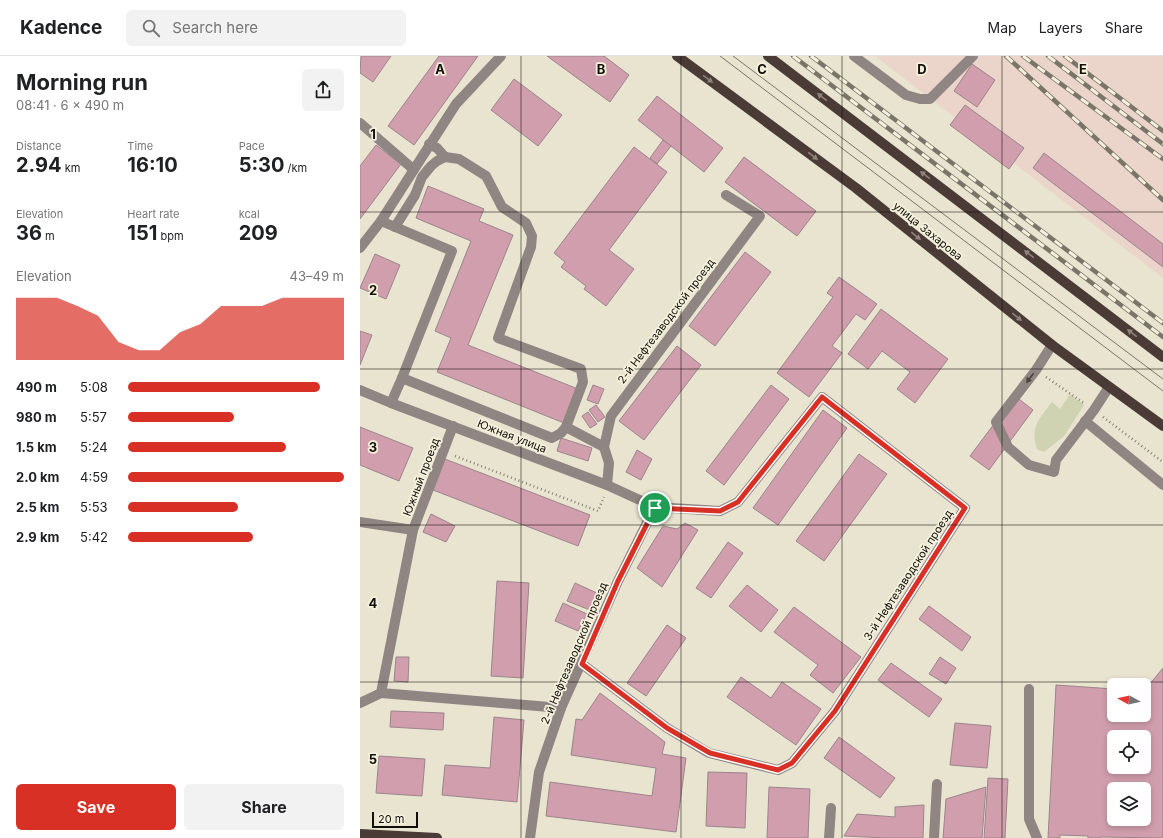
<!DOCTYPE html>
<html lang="en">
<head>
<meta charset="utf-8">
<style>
	body { margin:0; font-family:Inter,sans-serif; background:#f2f2f2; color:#202124; height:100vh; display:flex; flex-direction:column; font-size:15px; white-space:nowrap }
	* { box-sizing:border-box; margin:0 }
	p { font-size:13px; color:#757577 }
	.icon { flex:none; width:22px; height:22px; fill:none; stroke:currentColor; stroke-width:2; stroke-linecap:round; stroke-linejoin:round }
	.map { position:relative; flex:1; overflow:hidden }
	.details { display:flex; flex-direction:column; background:#fff; width:360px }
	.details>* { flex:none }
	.needle { width:26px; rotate:278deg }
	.fabs { position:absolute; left:747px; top:622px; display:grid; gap:8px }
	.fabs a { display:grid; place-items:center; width:44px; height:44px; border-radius:6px; background:#fff; box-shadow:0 2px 6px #0003; font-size:20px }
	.scale { position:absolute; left:12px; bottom:10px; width:46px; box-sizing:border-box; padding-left:4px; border:2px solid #110f08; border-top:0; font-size:11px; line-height:14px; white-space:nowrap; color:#110f08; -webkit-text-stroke:3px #f5f1dd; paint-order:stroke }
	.pin { position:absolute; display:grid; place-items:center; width:34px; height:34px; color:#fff; margin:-17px; border:2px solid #fff; border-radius:50%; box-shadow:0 1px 4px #0007 }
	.round { display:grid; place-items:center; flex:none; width:42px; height:42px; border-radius:6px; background:#f2f2f2 }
	.headline { display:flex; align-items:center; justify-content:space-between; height:68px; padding:0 16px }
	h1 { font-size:22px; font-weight:700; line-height:30px }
	.metrics { display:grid; grid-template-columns:repeat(3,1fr); gap:6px; height:68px; padding:4px 16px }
	.metrics div { display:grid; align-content:center }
	.metrics b { font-size:20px; font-weight:700 }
	.metrics small { font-size:11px; font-weight:400 }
	.metrics p { font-size:11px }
	.chart { height:112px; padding:8px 16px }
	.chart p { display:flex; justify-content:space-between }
	.chart svg { width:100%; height:72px; margin-top:4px; fill:#d93025; opacity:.7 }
	.action { display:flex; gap:8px; margin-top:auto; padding:8px 16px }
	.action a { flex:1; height:46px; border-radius:6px; background:#d93025; color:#fff; font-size:16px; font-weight:700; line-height:46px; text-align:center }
	.action a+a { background:#f2f2f2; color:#202124 }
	ul { padding:0 16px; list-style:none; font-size:13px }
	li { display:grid; grid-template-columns:64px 48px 1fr; align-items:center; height:30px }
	li i { height:10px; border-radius:5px; background:#d93025 }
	header { display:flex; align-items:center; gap:24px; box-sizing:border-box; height:56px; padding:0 20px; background:#fff; border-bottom:1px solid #e0e0e0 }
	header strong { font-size:19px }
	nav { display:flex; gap:22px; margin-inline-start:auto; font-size:14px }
	.search { width:280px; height:36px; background:#f2f2f2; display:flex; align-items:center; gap:10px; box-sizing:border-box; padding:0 14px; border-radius:6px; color:#757577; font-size:15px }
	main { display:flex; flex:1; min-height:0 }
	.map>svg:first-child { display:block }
	.industrial { fill:#ebd4c9 }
	.green { fill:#cfd3b2 }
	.building { fill:#d19ead; stroke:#9b858b; fill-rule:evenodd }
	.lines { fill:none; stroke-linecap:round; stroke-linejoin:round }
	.path { stroke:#848173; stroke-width:2.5; stroke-dasharray:1 3; stroke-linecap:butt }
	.minor { stroke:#8f8582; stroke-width:10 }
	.major { stroke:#4a3b36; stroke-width:10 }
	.tram { stroke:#797669; stroke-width:1 }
	.rail-casing { stroke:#797669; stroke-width:4.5 }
	.rail { stroke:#f5f1dd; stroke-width:3; stroke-dasharray:9; stroke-linecap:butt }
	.oneway { fill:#8e8479 }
	.oneway2 { fill:#4a443f }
	.route-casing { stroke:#fff; stroke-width:8 }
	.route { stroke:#d93025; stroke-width:5 }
	.grid { fill:none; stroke:#110f08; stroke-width:1; stroke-opacity:0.55 }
	.labels { text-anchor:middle; stroke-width:3.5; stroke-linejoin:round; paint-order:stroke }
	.street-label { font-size:11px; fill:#110f08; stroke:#f5f1dd }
	.grid-label { font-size:13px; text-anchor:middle; font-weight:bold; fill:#110f08; stroke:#f5f1dd; stroke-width:3.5; stroke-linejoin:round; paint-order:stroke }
</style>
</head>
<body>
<header>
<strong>Kadence</strong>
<div class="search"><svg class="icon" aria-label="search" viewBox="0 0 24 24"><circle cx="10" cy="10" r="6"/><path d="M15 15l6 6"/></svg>Search here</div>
<nav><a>Map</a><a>Layers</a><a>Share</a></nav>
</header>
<main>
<section class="details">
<div class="headline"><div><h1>Morning run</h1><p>08:41 · 6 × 490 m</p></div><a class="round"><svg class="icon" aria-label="share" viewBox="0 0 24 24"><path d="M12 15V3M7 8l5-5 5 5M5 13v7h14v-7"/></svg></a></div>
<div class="metrics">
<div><p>Distance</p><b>2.94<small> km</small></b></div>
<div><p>Time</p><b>16:10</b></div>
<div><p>Pace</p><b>5:30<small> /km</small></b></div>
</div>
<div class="metrics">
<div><p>Elevation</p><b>36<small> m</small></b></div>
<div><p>Heart rate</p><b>151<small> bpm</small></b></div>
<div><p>kcal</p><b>209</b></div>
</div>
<div class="chart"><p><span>Elevation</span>43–49 m</p>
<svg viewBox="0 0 160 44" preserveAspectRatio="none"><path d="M0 44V6L10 6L20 6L30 11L40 17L50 33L60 38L70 38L80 27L90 22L100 11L110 11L120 11L130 6L140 6L150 6L160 6V44z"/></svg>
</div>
<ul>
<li><b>490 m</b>5:08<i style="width:89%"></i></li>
<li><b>980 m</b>5:57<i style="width:49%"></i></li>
<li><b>1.5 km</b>5:24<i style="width:73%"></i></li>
<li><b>2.0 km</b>4:59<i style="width:100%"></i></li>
<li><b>2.5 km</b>5:53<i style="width:51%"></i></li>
<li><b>2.9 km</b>5:42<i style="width:58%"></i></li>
</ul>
<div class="action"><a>Save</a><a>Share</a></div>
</section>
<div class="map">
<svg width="803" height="782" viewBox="0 0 803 782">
	<rect width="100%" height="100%" fill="#e8e4d0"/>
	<polygon class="industrial" points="515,0 803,0 803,222"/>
	<path class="green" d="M710,338l14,11 -20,31 -20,16 -7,-3c-7,-22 2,-30 15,-47l8,7z"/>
	<g class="building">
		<polygon points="1,0 31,0 13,26 0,17"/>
		<polygon points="79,0 118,0 54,89 28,70"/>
		<polygon points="187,0 244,0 269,19 250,46"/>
		<polygon points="612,8 635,24 617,51 594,35"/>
		<polygon points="154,23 202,59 178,90 131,54"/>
		<polygon points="297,40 363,92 344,116 278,64"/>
		<polygon points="605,49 664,92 649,113 590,69"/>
		<polygon points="303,84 311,90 297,108 290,102"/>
		<polygon points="16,89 41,108 0,163 0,110"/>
		<polygon points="274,91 307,116 249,194 274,213 246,250 224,233 226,230 201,211 205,206 194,197"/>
		<polygon points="684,97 803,188 803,211 673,112"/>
		<polygon points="384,101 456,155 437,180 365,126"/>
		<polygon points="68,130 124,153 119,165 153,179 108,289 218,333 204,367 77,316 91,282 75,275 111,185 56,162"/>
		<polygon points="385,196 411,216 355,290 329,270"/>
		<polygon points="15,198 40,209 26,243 0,232"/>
		<polygon points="479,221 517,248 505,264 496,258 472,290 482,297 449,341 417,317 473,241 467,237"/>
		<polygon points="521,253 588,303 555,347 537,333 550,316 522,295 508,313 488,298"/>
		<polygon points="0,275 12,279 0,309"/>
		<polygon points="317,290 341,309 284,384 259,365"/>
		<polygon points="233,329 244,333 238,348 227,344"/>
		<polygon points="411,329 429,343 364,429 346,415"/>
		<polygon points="655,340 673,354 629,414 610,400"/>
		<polygon points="236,349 245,361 238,366 229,354"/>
		<polygon points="463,354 487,372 418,469 393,452"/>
		<polygon points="228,356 237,368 230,372 222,360"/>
		<polygon points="0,371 53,392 39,425 0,409"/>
		<polygon points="201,382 232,392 228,405 197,395"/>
		<polygon points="277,394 292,403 281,424 266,416"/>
		<polygon points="499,398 527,418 464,505 436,485"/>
		<polygon points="85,403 230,459 218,490 73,434"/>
		<polygon points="71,458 95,470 86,486 63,476"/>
		<polygon points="325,467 338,474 302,531 277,512 303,470 317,473"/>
		<polygon points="368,486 383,497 351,542 336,532"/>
		<polygon points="137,525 169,527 163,622 131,620"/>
		<polygon points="215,527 239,538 230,554 207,545"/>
		<polygon points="387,529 418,554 401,576 369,550"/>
		<polygon points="203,547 227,558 218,575 195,565"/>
		<polygon points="569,550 611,581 602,595 559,563"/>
		<polygon points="434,551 501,601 473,637 450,619 458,609 414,576"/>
		<polygon points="307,569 326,582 286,640 267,627"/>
		<polygon points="36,601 49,601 48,626 34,625"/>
		<polygon points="580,601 596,612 586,628 569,618"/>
		<polygon points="531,607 582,643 569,661 518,624"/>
		<path d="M803,612v170l-63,-1v1h-12v-2l-28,-1v3h-12l8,-153 58,4v26h30v-24zM754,681h30v30h-30zM754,733h30v30h-30z"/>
		<polygon points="381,621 411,642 422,626 461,653 436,689 367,641"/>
		<polygon points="240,637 305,686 302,698 326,702 316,776 186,760 190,726 292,740 296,712 211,699 216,663 222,664"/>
		<polygon points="31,655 84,657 83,674 30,671"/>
		<polygon points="134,661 164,664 157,746 82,739 85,709 130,712"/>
		<polygon points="595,667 631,670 627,712 590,709"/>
		<polygon points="479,681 535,722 520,742 464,702"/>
		<polygon points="19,700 65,703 62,740 16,737"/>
		<polygon points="348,716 387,717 385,772 346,770"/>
		<polygon points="628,722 648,723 645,782 624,782"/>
		<polygon points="409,731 450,733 448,782 407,782"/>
		<polygon points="626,731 622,782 583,782 586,743"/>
		<polygon points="564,749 563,782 526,782 484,780 497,758 535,761 535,751"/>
	</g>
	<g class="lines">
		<g class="path">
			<polyline points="686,321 725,348"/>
			<polyline points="743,361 803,406"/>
			<polyline points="95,400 238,455 244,441"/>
		</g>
		<g class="minor">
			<polyline points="494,0 546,39 560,43 570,43 613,0"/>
			<polyline points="0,67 53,113"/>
			<polyline points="69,88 77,92 85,101"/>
			<polyline points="21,165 92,195 42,322"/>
			<polyline points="35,171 55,139 62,121 71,110 77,105 85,101 99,103 126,120 142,151 166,167 172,180 171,191 138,282 221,313 223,326 206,371 244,391"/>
			<polyline points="0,192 21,165 96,48 141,0"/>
			<polyline points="692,289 676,314 636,366 648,391 669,409 694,416 696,404 734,354 749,331"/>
			<polyline points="0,334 31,347 247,429 295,451 360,455 378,446 462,341 605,452 475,655 432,707 418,714 349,697 307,672 222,608"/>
			<polyline points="31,347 42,322 192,382 201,377 206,371"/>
			<polyline points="725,365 803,429"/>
			<polyline points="247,429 249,407 244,391 251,360 400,160 366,139"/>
			<polyline points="0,466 53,474 93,370"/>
			<polyline points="669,633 669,763 677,782"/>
			<polyline points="21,637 201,652"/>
			<polyline points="0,647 21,637 53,474"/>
			<polyline points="170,782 179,716 201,652 258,525 295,451"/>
			<polyline points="469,782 471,752"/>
			<polyline points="574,782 577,728"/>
		</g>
		<g class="major">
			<polyline points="317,0 496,132 692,289 803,370"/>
			<polyline points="408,0 803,301"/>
			<polyline points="0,778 77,782"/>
		</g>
		<g class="tram">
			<polyline points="360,0 803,335"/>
			<polyline points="373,0 803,323"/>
		</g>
		<defs>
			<g id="rail">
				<polyline points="433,0 803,281"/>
				<polyline points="451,0 803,267"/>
				<polyline points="646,0 803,144"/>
				<polyline points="663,0 803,103"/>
				<polyline points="688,0 803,88"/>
				<polyline points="705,0 803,75"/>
			</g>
		</defs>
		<use href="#rail" class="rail-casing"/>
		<use href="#rail" class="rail"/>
	</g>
	<defs><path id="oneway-solid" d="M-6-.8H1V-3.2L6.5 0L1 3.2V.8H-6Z"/></defs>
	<g class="oneway">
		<use href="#oneway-solid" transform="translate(348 23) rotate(36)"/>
		<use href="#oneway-solid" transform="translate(462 41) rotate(-143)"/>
		<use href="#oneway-solid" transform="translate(453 100) rotate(37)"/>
		<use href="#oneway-solid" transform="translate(565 119) rotate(-143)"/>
		<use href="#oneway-solid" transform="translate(556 180) rotate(39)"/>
		<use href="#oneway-solid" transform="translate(669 198) rotate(-143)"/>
		<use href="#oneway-solid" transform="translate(657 261) rotate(39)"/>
		<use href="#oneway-solid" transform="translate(772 277) rotate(-143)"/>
	</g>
	<use class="oneway2" href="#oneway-solid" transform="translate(670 322) rotate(127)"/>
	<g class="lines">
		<defs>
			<polygon id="route" points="462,341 605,452 475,655 432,707 418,714 350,697 307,672 222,608 258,525 295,452 360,455 378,446"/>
		</defs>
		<use href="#route" class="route-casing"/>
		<use href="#route" class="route"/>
	</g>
	<path class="grid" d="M161,0v782M321,0v782M482,0v782M642,0v782M0,156h803M0,313h803M0,469h803M0,626h803"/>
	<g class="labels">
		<g class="street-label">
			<text transform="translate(568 175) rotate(39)" y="4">улица Захарова</text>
			<text transform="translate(306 265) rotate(-53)" y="4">2-й Нефтезаводской проезд</text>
			<text transform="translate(152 380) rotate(21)" y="4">Южная улица</text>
			<text transform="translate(61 421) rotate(-69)" y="4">Южный проезд</text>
			<text transform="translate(548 519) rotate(-57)" y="4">3-й Нефтезаводской проезд</text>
			<text transform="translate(214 597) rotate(-67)" y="4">2-й Нефтезаводской проезд</text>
		</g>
	</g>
	<g class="grid-label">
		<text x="80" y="18">A</text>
		<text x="241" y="18">B</text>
		<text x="402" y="18">C</text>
		<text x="562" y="18">D</text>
		<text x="723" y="18">E</text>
		<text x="13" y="83">1</text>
		<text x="13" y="239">2</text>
		<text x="13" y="396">3</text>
		<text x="13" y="552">4</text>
		<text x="13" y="708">5</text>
	</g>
</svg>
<div class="fabs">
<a><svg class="needle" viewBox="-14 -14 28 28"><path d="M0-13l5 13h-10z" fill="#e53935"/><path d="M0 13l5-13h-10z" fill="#757577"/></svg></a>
<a><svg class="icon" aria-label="locate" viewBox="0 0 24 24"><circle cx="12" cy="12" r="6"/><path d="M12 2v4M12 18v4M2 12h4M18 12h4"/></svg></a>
<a><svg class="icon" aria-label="layers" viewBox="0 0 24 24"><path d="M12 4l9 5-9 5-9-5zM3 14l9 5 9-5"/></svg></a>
</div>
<div class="scale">20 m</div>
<div class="pin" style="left:295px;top:452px;background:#1e9e55"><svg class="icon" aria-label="arrive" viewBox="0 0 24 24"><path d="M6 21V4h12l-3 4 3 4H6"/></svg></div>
</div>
</main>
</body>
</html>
